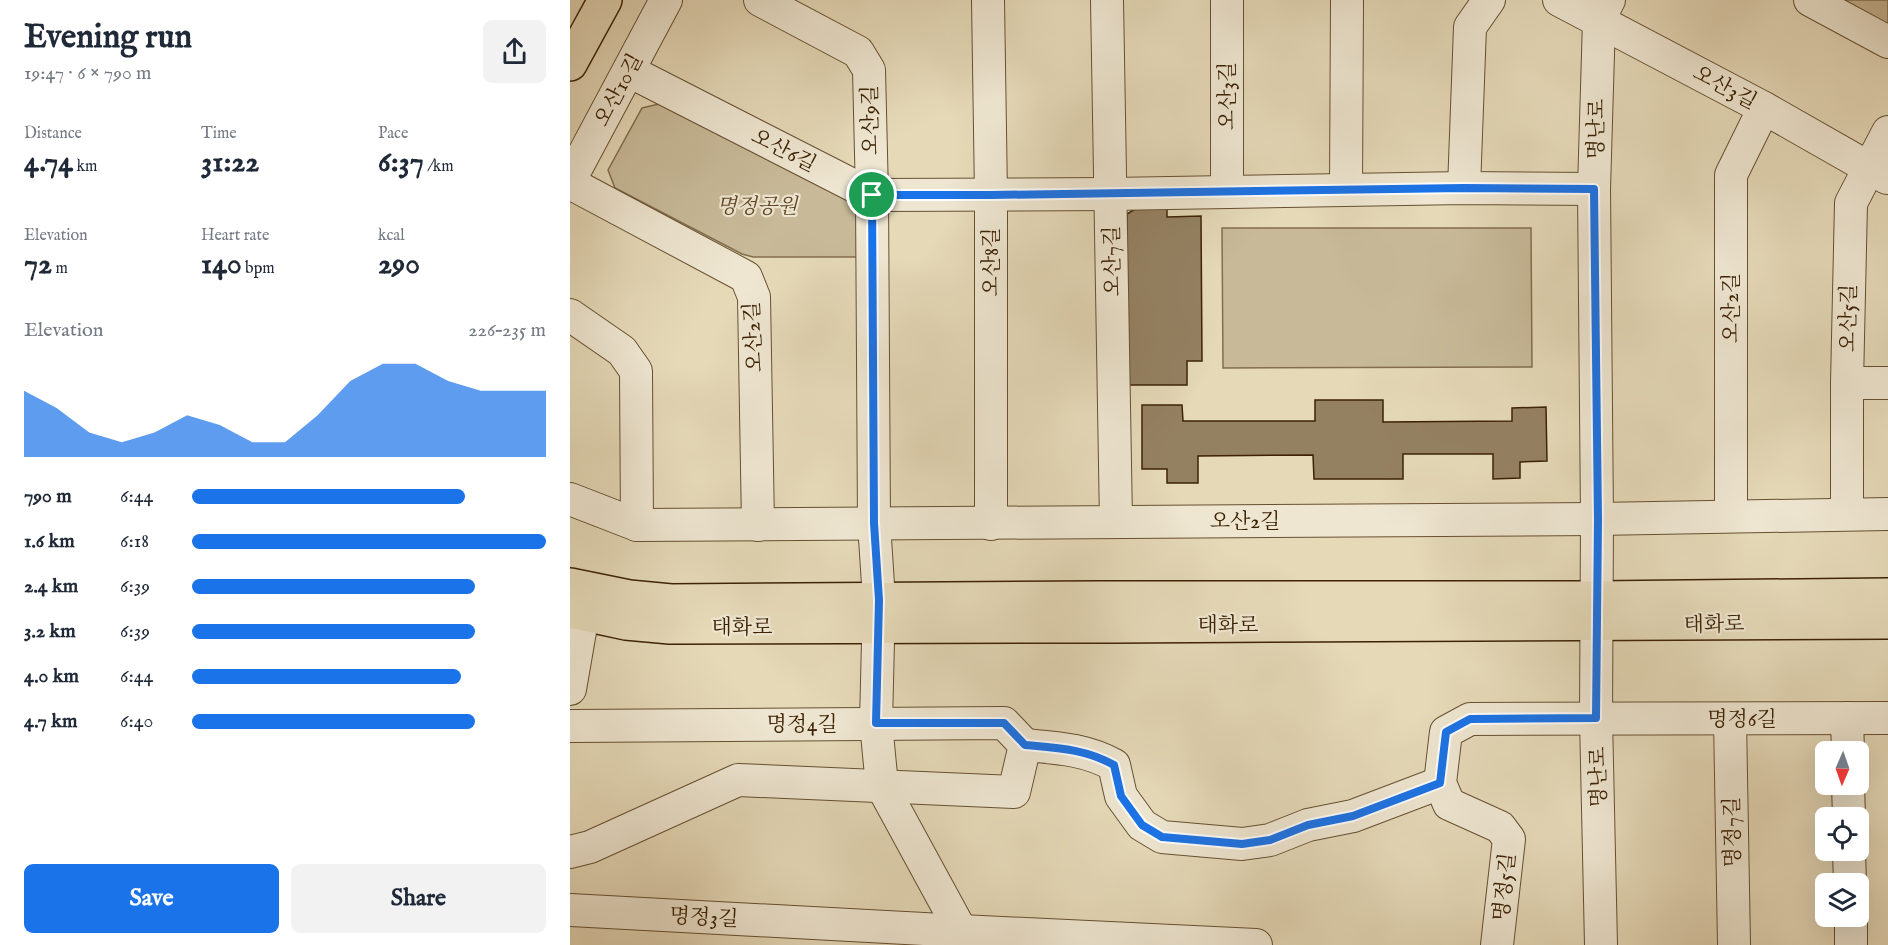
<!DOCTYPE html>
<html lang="en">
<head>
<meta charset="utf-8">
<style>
	body { margin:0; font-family:"IM FELL English","Noto Serif KR",serif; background:#f2f2f3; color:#1f2937; height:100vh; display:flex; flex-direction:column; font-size:22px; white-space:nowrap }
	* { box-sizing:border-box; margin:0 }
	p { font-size:20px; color:#747a83 }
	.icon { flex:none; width:33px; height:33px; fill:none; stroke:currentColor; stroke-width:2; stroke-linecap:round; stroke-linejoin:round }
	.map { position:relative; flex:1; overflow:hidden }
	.details { display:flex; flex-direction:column; background:#fff; width:570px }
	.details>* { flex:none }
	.needle { width:39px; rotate:182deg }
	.buttons { position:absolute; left:1245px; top:741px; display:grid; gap:12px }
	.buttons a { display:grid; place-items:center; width:54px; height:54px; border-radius:9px; background:#fff; box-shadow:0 6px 24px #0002; font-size:30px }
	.pin { position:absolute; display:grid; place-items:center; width:51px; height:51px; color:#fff; margin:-26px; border:3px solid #fff; border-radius:50%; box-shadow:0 2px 6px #0007 }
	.round { display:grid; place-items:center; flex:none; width:63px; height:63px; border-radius:9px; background:#f2f2f3 }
	.overview { display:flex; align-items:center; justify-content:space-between; height:102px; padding:0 24px }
	h1 { font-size:33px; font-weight:700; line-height:45px }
	.stats { display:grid; grid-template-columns:repeat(3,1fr); gap:9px; height:102px; padding:6px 24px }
	.stats div { display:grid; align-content:center }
	.stats b { font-size:30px; font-weight:700 }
	.stats small { font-size:16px; font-weight:400 }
	.stats p { font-size:16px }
	.chart { height:168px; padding:12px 24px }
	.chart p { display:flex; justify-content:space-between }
	.chart svg { width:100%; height:108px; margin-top:6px; fill:#1a73e8; opacity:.7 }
	.button { display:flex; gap:12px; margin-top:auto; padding:12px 24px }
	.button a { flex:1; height:69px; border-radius:9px; background:#1a73e8; color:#fff; font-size:24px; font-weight:700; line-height:69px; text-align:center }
	.button a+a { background:#f2f2f3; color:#1f2937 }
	ul { padding:0 24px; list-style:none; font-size:20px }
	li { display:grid; grid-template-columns:96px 72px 1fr; align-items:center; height:45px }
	li i { height:15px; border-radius:8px; background:#1a73e8 }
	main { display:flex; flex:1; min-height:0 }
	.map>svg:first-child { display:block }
	.green { fill:#c8ba99; stroke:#826e4e; stroke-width:1.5 }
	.building { fill:#948162; stroke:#3d2204; stroke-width:1.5 }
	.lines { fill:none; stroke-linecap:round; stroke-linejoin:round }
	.minor-casing { stroke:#675031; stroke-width:34 }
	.major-casing { stroke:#3d2204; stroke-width:36 }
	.highway-casing { stroke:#3d2204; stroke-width:36 }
	.minor { stroke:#eee6d1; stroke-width:32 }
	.major { stroke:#e5d9b8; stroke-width:33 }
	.highway { stroke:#e5d9b8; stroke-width:33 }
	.route-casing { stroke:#fff; stroke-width:12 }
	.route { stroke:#1a73e8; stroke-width:8 }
	.labels { text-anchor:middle; stroke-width:4.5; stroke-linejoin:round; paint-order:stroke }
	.street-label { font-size:21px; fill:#3d2204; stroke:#eee6d1 }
	.park-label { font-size:21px; font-style:italic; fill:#604829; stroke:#eee6d1 }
</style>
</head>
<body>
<main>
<section class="details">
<div class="overview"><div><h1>Evening run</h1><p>19:47 · 6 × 790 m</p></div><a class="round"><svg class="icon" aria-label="share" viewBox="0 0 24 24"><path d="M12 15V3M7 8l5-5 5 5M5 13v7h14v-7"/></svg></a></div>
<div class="stats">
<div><p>Distance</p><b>4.74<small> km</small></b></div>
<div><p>Time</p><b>31:22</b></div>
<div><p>Pace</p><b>6:37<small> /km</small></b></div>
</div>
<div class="stats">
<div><p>Elevation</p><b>72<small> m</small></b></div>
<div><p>Heart rate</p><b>140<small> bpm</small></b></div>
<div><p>kcal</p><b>290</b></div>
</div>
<div class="chart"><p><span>Elevation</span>226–235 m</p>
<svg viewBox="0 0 160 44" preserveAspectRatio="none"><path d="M0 44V17L10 24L20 34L30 38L40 34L50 27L60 31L70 38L80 38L90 27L100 13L110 6L120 6L130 13L140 17L150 17L160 17V44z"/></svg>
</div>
<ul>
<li><b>790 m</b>6:44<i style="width:77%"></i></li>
<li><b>1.6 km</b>6:18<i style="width:100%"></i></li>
<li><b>2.4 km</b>6:39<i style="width:80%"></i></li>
<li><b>3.2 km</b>6:39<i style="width:80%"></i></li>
<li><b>4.0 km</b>6:44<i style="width:76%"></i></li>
<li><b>4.7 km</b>6:40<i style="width:80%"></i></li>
</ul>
<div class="button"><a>Save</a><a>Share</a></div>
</section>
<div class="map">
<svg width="1318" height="945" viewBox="0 0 1318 945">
	<rect width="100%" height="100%" fill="#e5d9b8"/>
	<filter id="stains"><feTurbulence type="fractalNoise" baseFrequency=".00333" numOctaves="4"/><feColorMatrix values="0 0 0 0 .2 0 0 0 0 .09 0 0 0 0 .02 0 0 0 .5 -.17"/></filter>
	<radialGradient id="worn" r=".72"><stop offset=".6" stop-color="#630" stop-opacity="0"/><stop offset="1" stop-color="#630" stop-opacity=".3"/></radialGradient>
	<g class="green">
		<polygon points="1274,0 1318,0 1318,24"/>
		<polygon points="89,104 285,197 292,204 287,257 183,257 172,254 45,188 38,170 72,108"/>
		<polygon points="652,228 961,228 962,367 653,368"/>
	</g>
	<g class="building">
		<polygon points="567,208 597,208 597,217 631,216 632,361 617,361 617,385 558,385 557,214"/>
		<polygon points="745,400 813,400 813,422 942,421 942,408 976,407 977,461 950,462 950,478 923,479 923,454 833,454 833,479 744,479 743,455 628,456 628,483 597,483 597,469 572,469 572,405 612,405 613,421 745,421"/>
	</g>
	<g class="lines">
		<defs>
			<g id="minor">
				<polyline points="190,0 288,52 299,70 302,195 304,523 309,600 306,723 312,786 391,931"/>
				<polyline points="418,0 421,195 421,524"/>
				<polyline points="537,0 546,522"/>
				<polyline points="989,0 1194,108 1317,178"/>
				<polyline points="1240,0 1318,42"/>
				<polyline points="59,71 302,195 541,194 894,188 1024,189"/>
				<polyline points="0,180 96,0"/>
				<polyline points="0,183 176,277 184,297 188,525"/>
				<polyline points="894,188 900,27 919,0"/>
				<polyline points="776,189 777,0"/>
				<polyline points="657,192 657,0"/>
				<polyline points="0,315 52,351 66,371 67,525"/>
				<polyline points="1277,383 1318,383"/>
				<polyline points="0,499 67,525 1027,519 1318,514"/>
				<polyline points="1277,514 1277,383 1281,203 1318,132"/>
				<polyline points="1161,516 1161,175 1194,108"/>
				<polyline points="0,689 13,614"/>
				<polyline points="1277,718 1278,752"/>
				<polyline points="1160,719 1164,945"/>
				<polyline points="0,726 434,723 455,745"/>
				<path d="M455,745c32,3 60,4 89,20l7,31 21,29 20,12 80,7 28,-4 38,-15 45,-9 87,-33"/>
				<polyline points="1278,784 1279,818"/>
				<polyline points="1279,850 1280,884"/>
				<polyline points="0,852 20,847 168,780 444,792 455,745"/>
				<polyline points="0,910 391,931 686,945"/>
				<polyline points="1281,916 1281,945"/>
				<polyline points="927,945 939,839 930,827 879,804 870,783 876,732 900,719 1318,718"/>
				<polyline points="1031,945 1026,718 1027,519 1024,189 1029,20 1039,0"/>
			</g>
			<g id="major">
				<polyline points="0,585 59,597 101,601 527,598 1027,598 1318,595"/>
				<path d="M0,611l56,12 44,4c406,-2 812,0 1218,-5"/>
			</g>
			<polyline id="highway" points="0,64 35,0"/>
		</defs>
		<use href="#minor" class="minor-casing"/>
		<use href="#major" class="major-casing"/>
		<use href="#highway" class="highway-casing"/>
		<use href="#minor" class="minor"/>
		<use href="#major" class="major"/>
		<use href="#highway" class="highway"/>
	</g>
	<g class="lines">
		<defs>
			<path id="route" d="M894,188l130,1 4,330 -2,199 -126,1 -24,13 -6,51 -87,33 -45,9 -38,15 -28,4 -80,-7 -20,-12 -21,-29 -7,-31c-29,-16 -56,-17 -89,-20l-21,-22h-128l3,-123 -5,-77 -2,-328h119z"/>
		</defs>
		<use href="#route" class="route-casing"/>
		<use href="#route" class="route"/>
	</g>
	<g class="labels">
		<g class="street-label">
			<text transform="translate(1155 87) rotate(28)" y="7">오산3길</text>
			<text transform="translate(48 90) rotate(-62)" y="7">오산10길</text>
			<text transform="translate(657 96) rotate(-90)" y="7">오산3길</text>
			<text transform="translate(300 120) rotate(-91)" y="7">오산9길</text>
			<text transform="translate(1026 129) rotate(-89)" y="7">명난로</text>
			<text transform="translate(214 150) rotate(27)" y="7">오산6길</text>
			<text transform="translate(542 261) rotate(-91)" y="7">오산7길</text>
			<text transform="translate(421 262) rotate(-90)" y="7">오산8길</text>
			<text transform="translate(1161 308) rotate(-90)" y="7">오산2길</text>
			<text transform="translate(1278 318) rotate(-89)" y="7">오산5길</text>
			<text transform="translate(183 337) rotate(-93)" y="7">오산2길</text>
			<text x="675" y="528">오산2길</text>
			<text transform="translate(1144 624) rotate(-1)" y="7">태화로</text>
			<text x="658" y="632">태화로</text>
			<text x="172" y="634">태화로</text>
			<text x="1172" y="726">명정6길</text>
			<text x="232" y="731">명정4길</text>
			<text transform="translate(1028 777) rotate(-91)" y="7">명난로</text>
			<text transform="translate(1162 832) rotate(-91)" y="7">명정7길</text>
			<text transform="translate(934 887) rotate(-84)" y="7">명정5길</text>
			<text transform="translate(134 917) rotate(3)" y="7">명정3길</text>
		</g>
		<g class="park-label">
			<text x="187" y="213">명정공원</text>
		</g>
	</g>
	<rect width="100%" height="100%" filter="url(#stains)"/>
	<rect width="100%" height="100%" fill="url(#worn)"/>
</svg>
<div class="buttons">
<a><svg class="needle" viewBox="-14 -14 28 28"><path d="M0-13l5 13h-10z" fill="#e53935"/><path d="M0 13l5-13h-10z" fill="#747a83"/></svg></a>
<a><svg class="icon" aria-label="locate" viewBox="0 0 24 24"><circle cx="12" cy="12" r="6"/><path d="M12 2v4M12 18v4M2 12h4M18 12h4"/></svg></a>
<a><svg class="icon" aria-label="layers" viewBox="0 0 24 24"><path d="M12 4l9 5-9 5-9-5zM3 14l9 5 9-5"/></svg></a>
</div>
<div class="pin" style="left:302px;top:195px;background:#1e9e55"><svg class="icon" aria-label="arrive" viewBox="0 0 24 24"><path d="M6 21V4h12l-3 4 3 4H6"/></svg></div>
</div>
</main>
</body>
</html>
